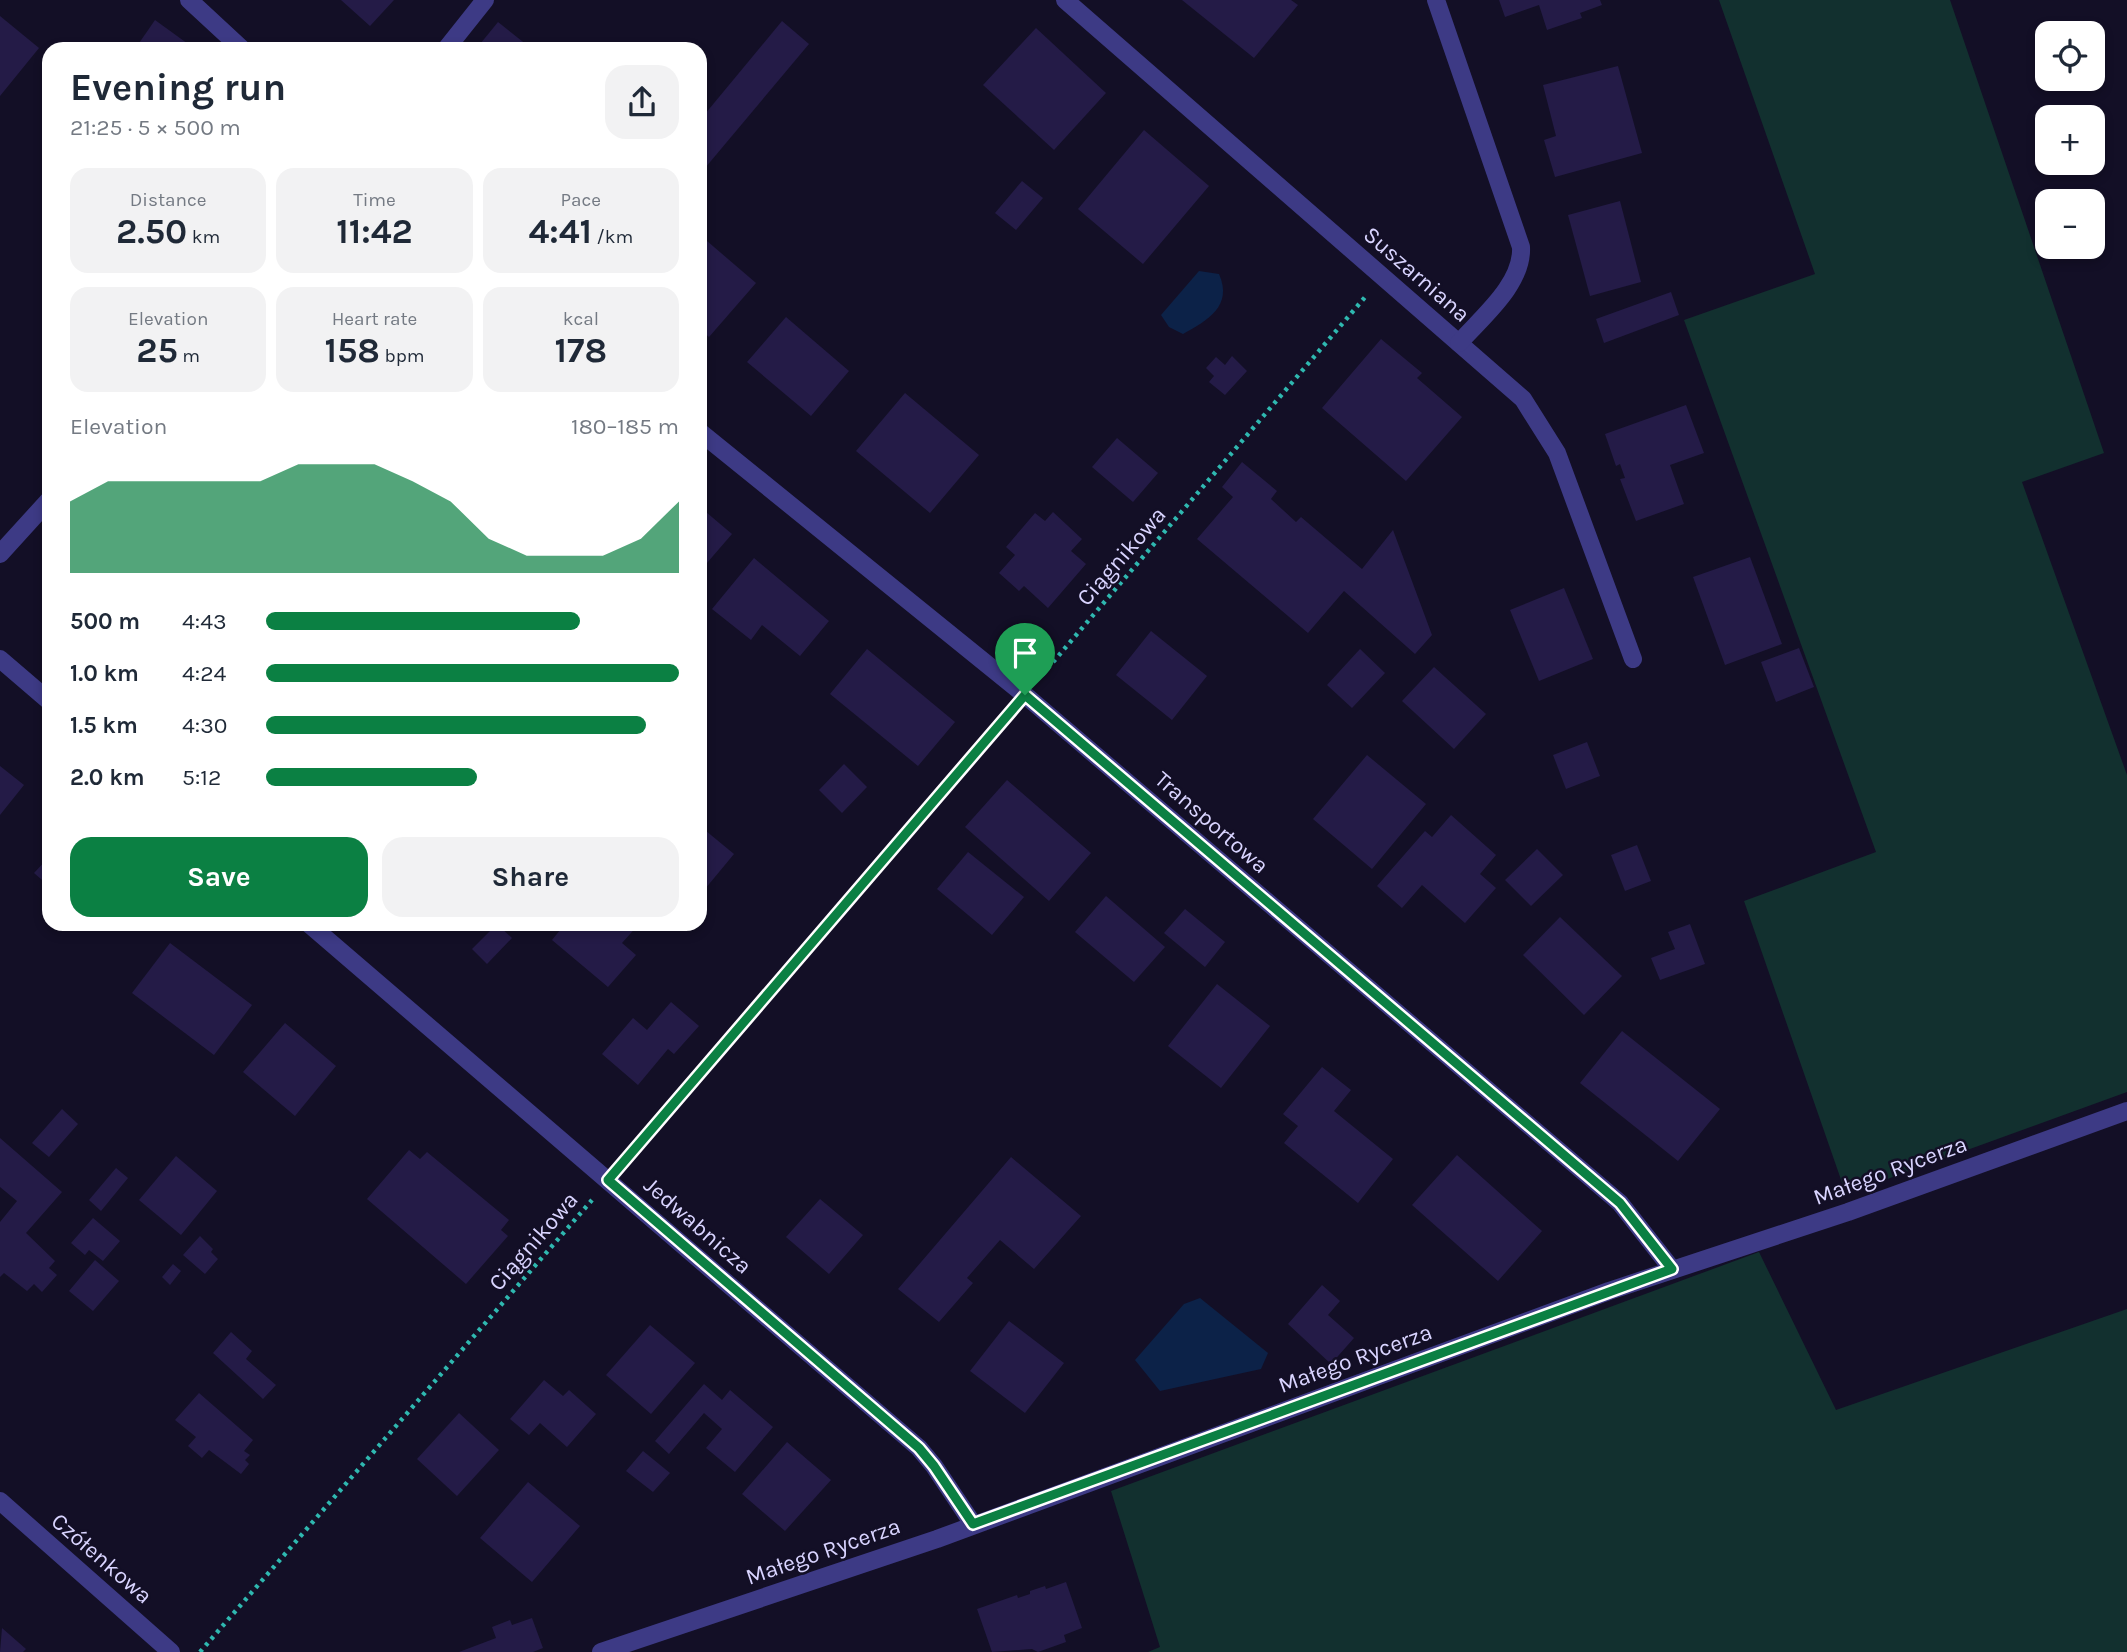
<!DOCTYPE html>
<html lang="en">
<head>
<meta charset="utf-8">
<style>
	body { margin:0; font-family:Karla,sans-serif; background:#f2f2f3; color:#1f2937; height:100vh; display:flex; flex-direction:column; font-size:26px; white-space:nowrap }
	* { box-sizing:border-box; margin:0 }
	p { font-size:23px; color:#747a83 }
	.icon { flex:none; width:38px; height:38px; fill:none; stroke:currentColor; stroke-width:2; stroke-linecap:round; stroke-linejoin:round }
	.map { position:relative; flex:1; overflow:hidden }
	.sheet { position:absolute; left:42px; top:42px; width:665px; height:889px; display:flex; flex-direction:column; background:#fff; border-radius:21px; box-shadow:0 4px 10px #0003 }
	.sheet>* { flex:none }
	.buttons { position:absolute; left:2035px; top:21px; display:grid; gap:14px }
	.buttons a { display:grid; place-items:center; width:70px; height:70px; border-radius:14px; background:#fff; box-shadow:0 4px 10px #0003; font-size:35px }
	.pin { position:absolute; display:grid; place-items:center; width:60px; height:60px; color:#fff; margin:-72px -30px; border-radius:50% 50% 50% 0; rotate:-45deg; box-shadow:0 0 7px #0007 }
	.pin .icon { rotate:45deg }
	.round { display:grid; place-items:center; flex:none; width:74px; height:74px; border-radius:21px; background:#f2f2f3 }
	.overview { display:flex; align-items:center; justify-content:space-between; height:119px; padding:0 28px }
	h1 { font-size:38px; font-weight:700; line-height:52px }
	.figures { display:grid; grid-template-columns:repeat(3,1fr); gap:10px; height:119px; padding:7px 28px }
	.figures div { display:grid; align-content:center; border-radius:18px; background:#f2f2f3; text-align:center }
	.figures b { font-size:35px; font-weight:700 }
	.figures small { font-size:19px; font-weight:400 }
	.figures p { font-size:19px }
	.chart { height:196px; padding:14px 28px }
	.chart p { display:flex; justify-content:space-between }
	.chart svg { width:100%; height:126px; margin-top:7px; fill:#0b8043; opacity:.7 }
	.action { display:flex; gap:14px; margin-top:auto; padding:14px 28px }
	.action a { flex:1; height:80px; border-radius:21px; background:#0b8043; color:#fff; font-size:28px; font-weight:700; line-height:80px; text-align:center }
	.action a+a { background:#f2f2f3; color:#1f2937 }
	ul { padding:0 28px; list-style:none; font-size:23px }
	li { display:grid; grid-template-columns:112px 84px 1fr; align-items:center; height:52px }
	li i { height:18px; border-radius:9px; background:#0b8043 }
	.map>svg:first-child { display:block }
	.green { fill:#12302f }
	.water { fill:#0c2248 }
	.building { fill:#241b47 }
	.lines { fill:none; stroke-linecap:round; stroke-linejoin:round }
	.path { stroke:#2fb8b0; stroke-width:4.5; stroke-dasharray:3.5 5; stroke-linecap:butt }
	.minor { stroke:#3d3a85; stroke-width:18 }
	.route-casing { stroke:#fff; stroke-width:14 }
	.route { stroke:#0b8043; stroke-width:9 }
	.labels { text-anchor:middle; stroke-width:5; stroke-linejoin:round; paint-order:stroke }
	.street-label { font-size:23px; fill:#d9d4ff; stroke:#130f26 }
</style>
</head>
<body>
<div class="map">
<svg width="2127" height="1652" viewBox="0 0 2127 1652">
	<rect width="100%" height="100%" fill="#130f26"/>
	<g class="green">
		<polygon points="1719,0 1950,0 2104,453 2022,482 2127,775 2127,1092 1846,1194 1744,901 1876,852 1684,320 1815,274"/>
		<polygon points="1759,1252 1836,1410 2127,1309 2127,1652 1148,1652 1160,1647 1111,1491"/>
	</g>
	<g class="water">
		<path d="M1199,271l20,3c14,32 -11,46 -36,60l-14,-7 -8,-12z"/>
		<polygon points="1200,1298 1268,1353 1261,1369 1160,1391 1135,1360 1184,1304"/>
	</g>
	<g class="building">
		<polygon points="341,0 394,0 370,26"/>
		<polygon points="1182,0 1291,0 1298,5 1254,58"/>
		<polygon points="1499,0 1600,0 1602,5 1580,13 1582,18 1547,30 1539,5 1505,17"/>
		<polygon points="0,16 39,48 0,96"/>
		<polygon points="155,20 195,49 135,49"/>
		<polygon points="782,21 809,44 700,174 700,120"/>
		<polygon points="498,22 532,49 476,49"/>
		<polygon points="1036,28 1106,93 1054,150 983,85"/>
		<polygon points="1618,66 1642,153 1555,177 1544,140 1556,136 1543,85"/>
		<polygon points="1144,130 1209,186 1143,264 1078,209"/>
		<polygon points="1022,181 1043,198 1016,230 995,213"/>
		<polygon points="1620,201 1641,282 1590,296 1568,215"/>
		<polygon points="700,235 756,283 709,337 700,329"/>
		<polygon points="1671,292 1679,315 1604,343 1596,319"/>
		<polygon points="786,317 849,371 811,416 747,362"/>
		<polygon points="1381,339 1422,373 1417,378 1462,417 1406,481 1322,408"/>
		<polygon points="1232,356 1247,371 1225,395 1209,382 1214,376 1206,368 1216,357 1225,365"/>
		<polygon points="905,393 979,455 930,513 856,451"/>
		<polygon points="1686,405 1704,453 1670,465 1684,504 1636,521 1620,479 1625,478 1620,464 1616,466 1605,434"/>
		<polygon points="1117,438 1158,473 1133,502 1092,467"/>
		<polygon points="1242,462 1277,491 1271,499 1296,522 1301,517 1362,569 1393,530 1432,635 1415,654 1344,591 1308,633 1197,539 1233,497 1222,487"/>
		<polygon points="700,507 732,534 700,571"/>
		<polygon points="1053,512 1082,539 1071,551 1086,564 1048,608 1024,586 1019,591 999,573 1015,555 1006,547 1035,513 1045,521"/>
		<polygon points="1750,557 1782,644 1725,665 1693,577"/>
		<polygon points="754,558 829,621 800,656 762,625 751,640 712,609"/>
		<polygon points="1564,588 1593,659 1539,681 1510,610"/>
		<polygon points="1151,631 1207,676 1172,720 1116,675"/>
		<polygon points="1799,648 1814,687 1776,702 1761,662"/>
		<polygon points="867,649 955,722 918,766 830,694"/>
		<polygon points="1360,649 1385,673 1352,708 1327,685"/>
		<polygon points="1434,667 1486,714 1454,749 1402,701"/>
		<polygon points="1587,742 1600,776 1566,789 1553,755"/>
		<polygon points="1367,755 1426,804 1372,869 1313,819"/>
		<polygon points="844,764 867,787 842,813 819,790"/>
		<polygon points="0,766 24,785 0,815"/>
		<polygon points="1007,780 1091,853 1049,901 965,827"/>
		<polygon points="1451,815 1496,855 1480,874 1496,888 1465,923 1422,885 1402,908 1377,886 1425,831 1432,837"/>
		<polygon points="700,826 734,854 700,895"/>
		<polygon points="1637,845 1651,881 1625,891 1611,855"/>
		<polygon points="1537,849 1563,875 1531,906 1505,880"/>
		<polygon points="968,852 1024,897 992,935 937,889"/>
		<polygon points="49,857 49,886 34,873"/>
		<polygon points="1106,896 1165,947 1134,982 1075,932"/>
		<polygon points="1185,909 1225,942 1205,967 1164,933"/>
		<polygon points="1560,917 1622,976 1584,1015 1523,955"/>
		<polygon points="497,924 512,938 487,964 472,949"/>
		<polygon points="565,924 639,924 622,943 636,955 608,987 552,940"/>
		<polygon points="1690,924 1705,964 1660,980 1651,958 1675,949 1668,932"/>
		<polygon points="170,943 252,1005 214,1055 132,993"/>
		<polygon points="1217,984 1270,1026 1221,1088 1168,1046"/>
		<polygon points="671,1002 699,1026 674,1054 668,1049 638,1085 602,1054 633,1018 647,1030"/>
		<polygon points="285,1023 336,1066 295,1116 243,1072"/>
		<polygon points="1622,1031 1720,1109 1678,1161 1580,1083"/>
		<polygon points="1322,1067 1351,1090 1334,1111 1393,1159 1358,1203 1284,1143 1298,1126 1283,1114"/>
		<polygon points="62,1109 78,1124 49,1157 32,1143"/>
		<polygon points="0,1138 62,1192 26,1233 55,1261 49,1268 57,1275 42,1292 34,1284 27,1291 4,1273 0,1277 0,1222 17,1201 0,1187"/>
		<polygon points="409,1150 420,1159 427,1152 509,1220 501,1230 508,1236 466,1284 367,1199"/>
		<polygon points="1457,1155 1542,1231 1498,1281 1412,1205"/>
		<polygon points="176,1156 217,1191 181,1235 139,1200"/>
		<polygon points="1011,1157 1081,1216 1034,1269 1000,1240 967,1278 973,1283 939,1322 898,1289"/>
		<polygon points="116,1168 128,1178 101,1211 89,1200"/>
		<polygon points="820,1199 863,1235 829,1274 786,1237"/>
		<polygon points="93,1218 120,1241 103,1261 89,1250 85,1255 71,1243"/>
		<polygon points="200,1236 213,1249 211,1252 218,1259 205,1274 183,1255"/>
		<polygon points="95,1260 119,1281 93,1311 69,1291"/>
		<polygon points="173,1264 181,1271 170,1285 162,1277"/>
		<polygon points="1322,1285 1340,1301 1328,1315 1354,1338 1331,1364 1288,1324"/>
		<polygon points="1009,1321 1064,1363 1025,1413 970,1371"/>
		<polygon points="650,1325 695,1363 651,1414 606,1375"/>
		<polygon points="231,1332 252,1351 246,1359 276,1385 263,1399 213,1353"/>
		<polygon points="544,1380 563,1396 569,1390 596,1414 567,1447 540,1423 529,1435 510,1419"/>
		<polygon points="704,1384 722,1400 730,1390 773,1427 735,1472 706,1448 722,1429 704,1413 669,1454 655,1441"/>
		<polygon points="199,1393 253,1440 244,1451 250,1455 245,1460 249,1464 241,1474 209,1450 202,1458 188,1446 196,1437 175,1420"/>
		<polygon points="459,1413 499,1450 457,1496 417,1459"/>
		<polygon points="787,1442 831,1480 785,1531 742,1494"/>
		<polygon points="643,1451 670,1473 653,1492 626,1471"/>
		<polygon points="528,1482 580,1526 532,1582 480,1538"/>
		<polygon points="1066,1582 1082,1628 1064,1635 1066,1642 1038,1652 1032,1649 992,1652 977,1609 1017,1595 1018,1598 1030,1594 1030,1591 1045,1586 1046,1589"/>
		<polygon points="532,1618 543,1648 533,1652 459,1652 496,1638 492,1627 510,1620 512,1625"/>
		<polygon points="2,1628 26,1649 23,1652 0,1652"/>
	</g>
	<g class="lines">
		<g class="path">
			<polyline points="1042,675 1366,296"/>
			<polyline points="625,1162 1009,714"/>
			<polyline points="200,1652 592,1200"/>
		</g>
		<g class="minor">
			<polyline points="189,0 242,49"/>
			<polyline points="1065,0 1523,399 1557,453 1633,659"/>
			<path d="M1436,0l85,247c2,37 -39,70 -62,96"/>
			<polyline points="446,49 485,0"/>
			<polyline points="700,432 1025,695 1620,1203 1672,1269"/>
			<polyline points="0,554 49,500"/>
			<polyline points="0,659 49,701"/>
			<polyline points="309,924 919,1448 934,1466 973,1524"/>
			<polyline points="0,1501 171,1652"/>
			<polyline points="601,1652 937,1539 1609,1291 1848,1212 2127,1111"/>
		</g>
	</g>
	<g class="lines">
		<defs>
			<polygon id="route" points="1025,695 1620,1203 1672,1269 973,1524 934,1466 919,1448 608,1180"/>
		</defs>
		<use href="#route" class="route-casing"/>
		<use href="#route" class="route"/>
	</g>
	<g class="labels">
		<g class="street-label">
			<text transform="translate(1417 274) rotate(41)" y="8">Suszarniana</text>
			<text transform="translate(1121 556) rotate(-49)" y="8">Ciągnikowa</text>
			<text transform="translate(1212 822) rotate(41)" y="8">Transportowa</text>
			<text transform="translate(1890 1170) rotate(-20)" y="8">Małego Rycerza</text>
			<text transform="translate(698 1225) rotate(41)" y="8">Jedwabnicza</text>
			<text transform="translate(533 1241) rotate(-49)" y="8">Ciągnikowa</text>
			<text transform="translate(1355 1358) rotate(-20)" y="8">Małego Rycerza</text>
			<text transform="translate(823 1551) rotate(-19)" y="8">Małego Rycerza</text>
			<text transform="translate(102 1558) rotate(41)" y="8">Czółenkowa</text>
		</g>
	</g>
</svg>
<div class="buttons">
<a><svg class="icon" aria-label="locate" viewBox="0 0 24 24"><circle cx="12" cy="12" r="6"/><path d="M12 2v4M12 18v4M2 12h4M18 12h4"/></svg></a>
<a>+</a>
<a>−</a>
</div>
<div class="pin" style="left:1025px;top:695px;background:#1e9e55"><svg class="icon" aria-label="arrive" viewBox="0 0 24 24"><path d="M6 21V4h12l-3 4 3 4H6"/></svg></div>
<section class="sheet">
<div class="overview"><div><h1>Evening run</h1><p>21:25 · 5 × 500 m</p></div><a class="round"><svg class="icon" aria-label="share" viewBox="0 0 24 24"><path d="M12 15V3M7 8l5-5 5 5M5 13v7h14v-7"/></svg></a></div>
<div class="figures">
<div><p>Distance</p><b>2.50<small> km</small></b></div>
<div><p>Time</p><b>11:42</b></div>
<div><p>Pace</p><b>4:41<small> /km</small></b></div>
</div>
<div class="figures">
<div><p>Elevation</p><b>25<small> m</small></b></div>
<div><p>Heart rate</p><b>158<small> bpm</small></b></div>
<div><p>kcal</p><b>178</b></div>
</div>
<div class="chart"><p><span>Elevation</span>180–185 m</p>
<svg viewBox="0 0 160 44" preserveAspectRatio="none"><path d="M0 44V19L10 12L20 12L30 12L40 12L50 12L60 6L70 6L80 6L90 12L100 19L110 32L120 38L130 38L140 38L150 32L160 19V44z"/></svg>
</div>
<ul>
<li><b>500 m</b>4:43<i style="width:76%"></i></li>
<li><b>1.0 km</b>4:24<i style="width:100%"></i></li>
<li><b>1.5 km</b>4:30<i style="width:92%"></i></li>
<li><b>2.0 km</b>5:12<i style="width:51%"></i></li>
</ul>
<div class="action"><a>Save</a><a>Share</a></div>
</section>
</div>
</body>
</html>
